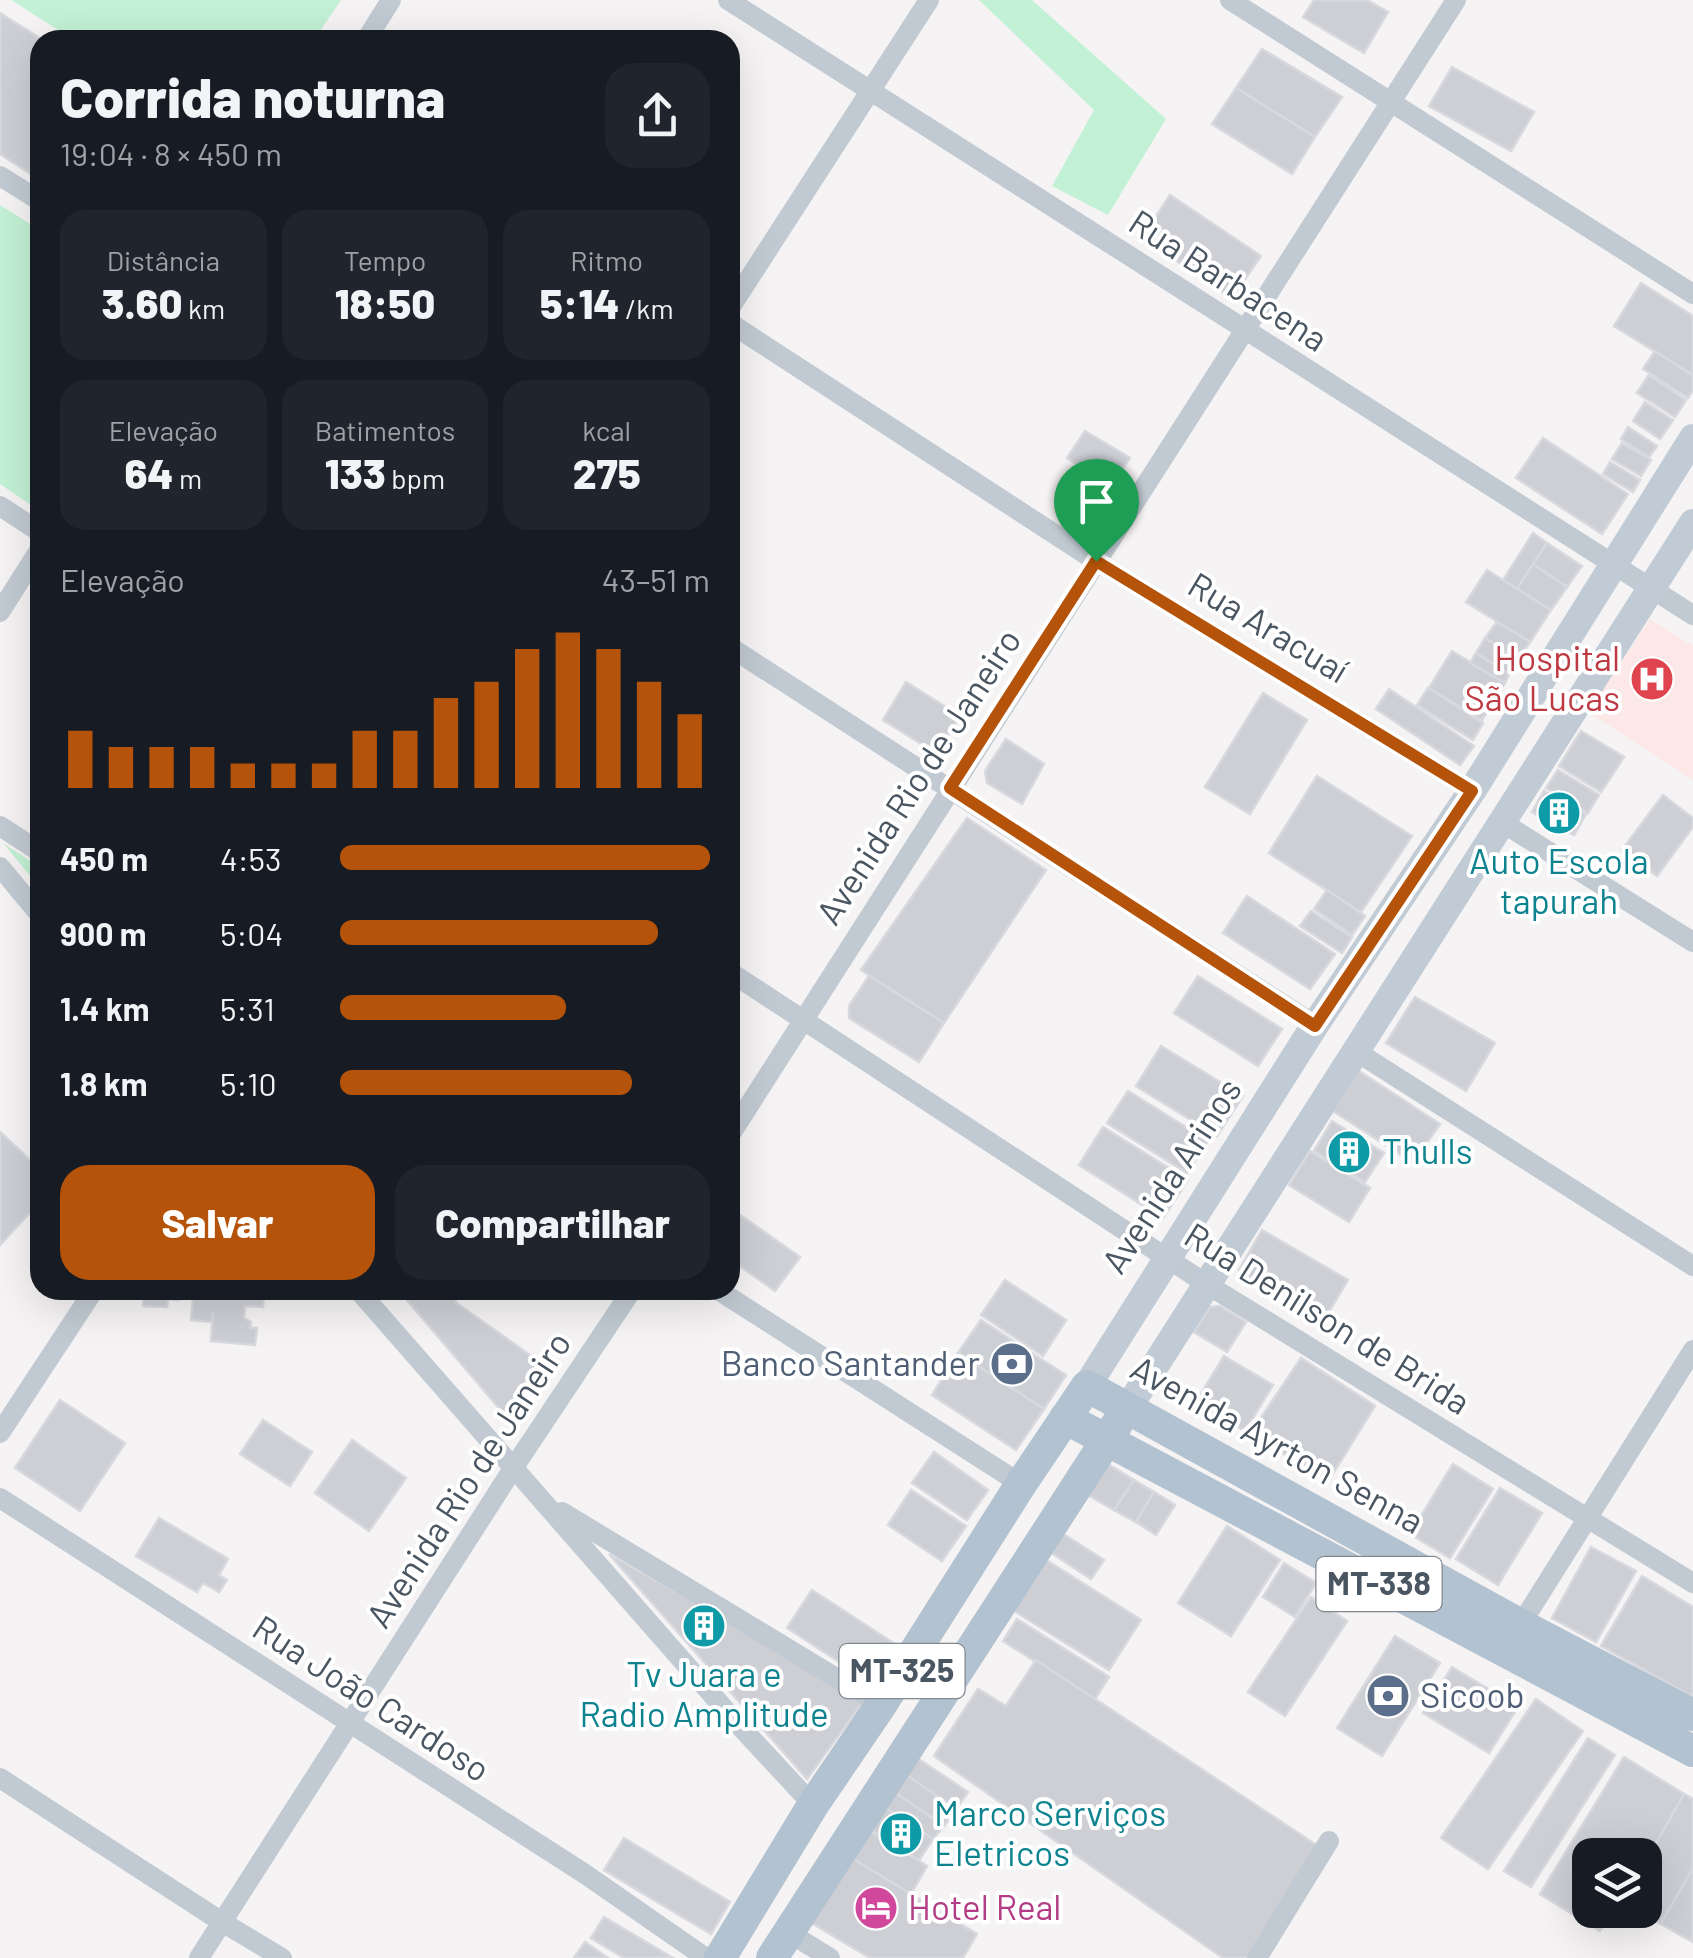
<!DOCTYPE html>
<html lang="pt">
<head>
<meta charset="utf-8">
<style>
	body { margin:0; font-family:Barlow,sans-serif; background:#20242c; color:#f1f3f6; height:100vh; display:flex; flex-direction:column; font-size:38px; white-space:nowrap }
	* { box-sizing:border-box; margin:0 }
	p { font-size:32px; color:#9ea1a6 }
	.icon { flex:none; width:55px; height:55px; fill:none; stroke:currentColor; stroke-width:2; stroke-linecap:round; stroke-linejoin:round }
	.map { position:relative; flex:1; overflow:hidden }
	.side { position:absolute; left:30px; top:30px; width:710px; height:1270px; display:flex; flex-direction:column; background:#171b24; border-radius:30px; box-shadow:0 10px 40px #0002 }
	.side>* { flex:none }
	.controls { position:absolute; left:1572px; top:1838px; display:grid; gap:20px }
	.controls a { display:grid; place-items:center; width:90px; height:90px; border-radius:20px; background:#171b24; box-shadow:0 10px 40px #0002; font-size:50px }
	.pin { position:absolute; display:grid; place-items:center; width:85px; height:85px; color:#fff; margin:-102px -42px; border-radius:50% 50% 50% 0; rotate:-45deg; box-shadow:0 0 10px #0007 }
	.pin .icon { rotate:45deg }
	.round { display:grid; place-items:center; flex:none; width:105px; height:105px; border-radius:30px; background:#20242c }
	.headline { display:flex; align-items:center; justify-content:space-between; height:170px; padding:0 30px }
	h1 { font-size:55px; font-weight:800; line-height:75px }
	.figures { display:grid; grid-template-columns:repeat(3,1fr); gap:15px; height:170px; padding:10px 30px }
	.figures div { display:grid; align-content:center; border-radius:25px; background:#20242c; text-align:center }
	.figures b { font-size:42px; font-weight:800 }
	.figures small { font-size:28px; font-weight:400 }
	.figures p { font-size:28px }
	.chart { height:280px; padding:20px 30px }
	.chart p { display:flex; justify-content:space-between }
	.chart svg { width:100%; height:180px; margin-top:10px; stroke:#b45309; stroke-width:6 }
	.cta { display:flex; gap:20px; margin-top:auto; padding:20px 30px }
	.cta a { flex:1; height:115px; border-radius:30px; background:#b45309; color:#fff; font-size:40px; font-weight:800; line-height:115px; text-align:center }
	.cta a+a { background:#20242c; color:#f1f3f6 }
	ul { padding:0 30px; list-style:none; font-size:32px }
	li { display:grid; grid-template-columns:160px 120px 1fr; align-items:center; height:75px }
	li i { height:25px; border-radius:12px; background:#b45309 }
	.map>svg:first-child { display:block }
	.medical { fill:#fce8e6 }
	.green { fill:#c3f1d5 }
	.building { fill:#cdcfd5; stroke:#d7d9de; stroke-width:2.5 }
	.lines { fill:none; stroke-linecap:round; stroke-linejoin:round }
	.street { stroke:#c1cad2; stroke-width:20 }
	.secondary { stroke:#c1cbd6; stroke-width:28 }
	.primary { stroke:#b3c2d1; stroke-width:32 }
	.route-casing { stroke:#fff; stroke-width:20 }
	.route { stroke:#b45309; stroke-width:12 }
	.labels { text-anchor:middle; stroke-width:8; stroke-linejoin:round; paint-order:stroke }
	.shield { fill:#fff; stroke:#808990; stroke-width:2.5 }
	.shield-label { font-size:32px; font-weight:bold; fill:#4a5661 }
	.street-label { font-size:35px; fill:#4a5661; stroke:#fff }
	.health-label { font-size:35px; fill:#be3a42; stroke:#fff; text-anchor:end }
	.culture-label { font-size:35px; fill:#0d838f; stroke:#fff }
	.service-label { font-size:35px; fill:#4e5e75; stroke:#fff; text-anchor:end }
	.hotel-label { font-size:35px; fill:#b23c85; stroke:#fff; text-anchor:start }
</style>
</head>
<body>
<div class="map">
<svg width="1693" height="1958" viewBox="0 0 1693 1958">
	<rect width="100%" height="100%" fill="#f5f3f3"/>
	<polygon class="medical" points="1650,619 1693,646 1693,780 1588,712"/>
	<g class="green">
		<polygon points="11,0 341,0 314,40 74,40"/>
		<polygon points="979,0 1032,0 1166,119 1108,215 1052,186 1094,110"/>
		<polygon points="0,205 40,230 40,511 0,484"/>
		<polygon points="4,844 40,867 40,888"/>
	</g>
	<g class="building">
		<polygon points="1314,0 1367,0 1388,12 1364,53 1303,17"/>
		<polygon points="0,13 43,40 40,40 40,180 0,154"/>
		<polygon points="1262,49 1342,97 1315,137 1236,88"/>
		<polygon points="1452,67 1534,112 1511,151 1429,106"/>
		<polygon points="1236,88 1315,137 1292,174 1212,124"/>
		<polygon points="1170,195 1261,256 1232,298 1142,238"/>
		<polygon points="1641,283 1693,316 1693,375 1614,326"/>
		<polygon points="1655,351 1693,376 1693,390 1688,398 1643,369"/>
		<polygon points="1649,375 1686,400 1675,417 1637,393"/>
		<polygon points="1645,402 1673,420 1660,439 1633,421"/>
		<polygon points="1628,427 1657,446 1649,457 1621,439"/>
		<polygon points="1085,431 1130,458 1111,485 1067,458"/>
		<polygon points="1543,438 1628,494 1602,534 1516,478"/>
		<polygon points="1622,443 1651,460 1641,476 1612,459"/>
		<polygon points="1610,462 1640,480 1633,492 1603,474"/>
		<polygon points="1533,533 1547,543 1517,589 1503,580"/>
		<polygon points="1547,543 1582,566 1567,587 1533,564"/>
		<polygon points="1533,564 1567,587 1551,610 1517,589"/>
		<polygon points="1487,570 1551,610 1530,642 1466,602"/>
		<polygon points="1497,622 1530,642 1518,660 1485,638"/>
		<polygon points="1485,638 1518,660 1509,674 1476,653"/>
		<polygon points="1452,651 1505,683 1482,720 1429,688"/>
		<polygon points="1476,653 1509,674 1505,683 1470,663"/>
		<polygon points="906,682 960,716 936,753 883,720"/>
		<polygon points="1428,688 1483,723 1473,740 1417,705"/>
		<polygon points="1389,689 1474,746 1460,765 1376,709"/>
		<polygon points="1263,693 1307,720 1250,814 1205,787"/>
		<polygon points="1581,731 1624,757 1601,792 1559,766"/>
		<polygon points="1006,739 1044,764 1022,804 987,783 985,771"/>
		<polygon points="1558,770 1599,795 1588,813 1546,788"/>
		<polygon points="1317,776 1412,836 1361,912 1269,853"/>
		<polygon points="1544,791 1586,814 1574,835 1532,812"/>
		<polygon points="1663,795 1693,818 1693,827 1657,876 1622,850"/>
		<polygon points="967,818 1046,870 944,1023 861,970"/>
		<polygon points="1327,890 1365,916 1352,935 1314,909"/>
		<polygon points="1247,896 1335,954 1310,989 1223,933"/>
		<polygon points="1311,911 1352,937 1342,953 1300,926"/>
		<polygon points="869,976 944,1023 919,1062 849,1018 849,1006"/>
		<polygon points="1198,976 1282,1029 1258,1066 1174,1013"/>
		<polygon points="1415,997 1495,1043 1466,1091 1386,1043"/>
		<polygon points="1161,1046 1243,1096 1217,1136 1136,1086"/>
		<polygon points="1359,1071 1440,1124 1413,1163 1333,1111"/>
		<polygon points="1128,1091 1208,1141 1187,1173 1107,1123"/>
		<polygon points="1332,1121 1384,1153 1365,1182 1314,1151"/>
		<polygon points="1103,1127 1188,1180 1163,1218 1079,1165"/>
		<polygon points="0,1132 40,1169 40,1202 0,1245"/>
		<polygon points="1310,1151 1370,1188 1349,1222 1289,1185"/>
		<polygon points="730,1208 800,1257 775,1291 730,1259"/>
		<polygon points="1262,1230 1348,1280 1324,1320 1239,1270"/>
		<polygon points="1005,1280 1066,1320 1043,1356 981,1315"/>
		<polygon points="144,1290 178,1290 178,1300 168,1299 167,1307 143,1306"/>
		<polygon points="194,1290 264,1290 263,1307 245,1306 244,1318 251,1322 250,1328 257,1328 255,1345 211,1341 213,1312 212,1322 191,1320"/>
		<polygon points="402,1290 462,1290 455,1302 540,1362 504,1414 400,1292"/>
		<polygon points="1220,1306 1246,1322 1227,1352 1194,1332 1210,1307"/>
		<polygon points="981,1320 1066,1375 1044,1409 958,1353"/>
		<polygon points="958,1353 1044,1409 1016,1450 932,1395"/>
		<polygon points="1224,1356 1273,1385 1245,1431 1196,1402"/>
		<polygon points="1301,1358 1375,1406 1329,1480 1250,1434"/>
		<polygon points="60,1400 125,1443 80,1511 15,1468"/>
		<polygon points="263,1420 312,1452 290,1486 240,1454"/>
		<polygon points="352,1440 406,1478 369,1531 315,1493"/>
		<polygon points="934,1452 988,1490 967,1520 912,1483"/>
		<polygon points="1106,1463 1134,1480 1114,1510 1088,1495"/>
		<polygon points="1453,1464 1493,1489 1450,1558 1410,1534"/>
		<polygon points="1134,1480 1154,1492 1136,1522 1114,1510"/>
		<polygon points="1500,1488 1542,1513 1498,1585 1456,1559"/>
		<polygon points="911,1490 966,1526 942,1561 888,1525"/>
		<polygon points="1154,1492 1175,1505 1156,1535 1136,1522"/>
		<polygon points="159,1518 228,1559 219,1575 227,1580 219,1592 203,1583 197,1592 136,1556"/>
		<polygon points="1227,1526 1280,1560 1231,1636 1178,1603"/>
		<polygon points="1062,1533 1104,1560 1091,1579 1050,1552"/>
		<polygon points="1591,1547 1636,1571 1596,1642 1552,1618"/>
		<polygon points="609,1554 865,1699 807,1779"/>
		<polygon points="1043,1558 1141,1620 1109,1670 1011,1609"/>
		<polygon points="1284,1563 1316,1583 1295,1617 1263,1597"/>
		<polygon points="1642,1576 1693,1607 1693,1697 1601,1646"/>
		<polygon points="812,1590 895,1644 870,1682 787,1628"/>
		<polygon points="1311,1597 1347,1621 1285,1716 1248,1692"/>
		<polygon points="1017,1619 1109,1677 1095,1699 1003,1641"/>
		<polygon points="1395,1636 1440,1663 1382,1756 1337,1728"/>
		<polygon points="1036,1660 1318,1846 1247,1958 1223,1958 934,1756 978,1689 1006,1706"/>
		<polygon points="1452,1667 1518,1707 1489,1753 1423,1713"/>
		<polygon points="1536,1699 1583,1731 1488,1869 1441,1838"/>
		<polygon points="1588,1738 1615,1755 1531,1887 1504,1871"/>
		<polygon points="1624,1757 1684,1794 1645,1863 1645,1855 1590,1855 1590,1910 1614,1910 1600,1931 1540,1894"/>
		<polygon points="917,1758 968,1792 956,1809 905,1774"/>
		<polygon points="905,1774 956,1809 944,1826 893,1791"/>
		<polygon points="893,1791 944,1826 933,1839 883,1806"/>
		<polygon points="1684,1794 1693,1799 1693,1868 1661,1924 1636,1910 1645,1910 1645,1863"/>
		<polygon points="883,1806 933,1839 919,1860 868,1829"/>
		<polygon points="868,1829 927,1866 911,1894 850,1857"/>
		<polygon points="624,1838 730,1902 711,1934 604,1870"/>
		<polygon points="850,1857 977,1934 963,1958 870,1958 810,1922"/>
		<polygon points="1693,1868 1693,1942 1661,1924"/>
		<polygon points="604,1917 673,1958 624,1958 591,1938"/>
		<polygon points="585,1942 608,1958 574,1958"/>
	</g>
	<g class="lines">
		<g class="street">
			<polyline points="728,0 1693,615"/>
			<polyline points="1230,0 1693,294"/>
			<polyline points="366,40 391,0"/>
			<polyline points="0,176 40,201"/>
			<polyline points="730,308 929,0"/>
			<polyline points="730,323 1096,561 1472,791"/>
			<polyline points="0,506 40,532"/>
			<polyline points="0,612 40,549"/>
			<polyline points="730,647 1315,1025"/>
			<polyline points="1503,823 1693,942"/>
			<polyline points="0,826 40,852"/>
			<polyline points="0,867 40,915"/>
			<polyline points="730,972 1208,1285 1693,1583"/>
			<polyline points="1357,1052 1693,1266"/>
			<polyline points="730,1135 1456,0"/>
			<polyline points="358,1290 736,1722 813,1805"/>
			<polyline points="718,1290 1021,1484"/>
			<polyline points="0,1433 94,1290"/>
			<polyline points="0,1498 585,1874 706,1958"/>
			<polyline points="562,1512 881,1705"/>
			<polyline points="1516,1632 1693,1350"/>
			<polyline points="0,1778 222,1922 282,1958"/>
			<polyline points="788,1932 830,1958"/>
			<polyline points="199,1958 514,1467 632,1290"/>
			<polyline points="1257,1958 1329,1841"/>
		</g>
		<g class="secondary">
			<polyline points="1087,1386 1315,1025 1472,791 1693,438"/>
			<polyline points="1128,1408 1693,523"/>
		</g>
		<g class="primary">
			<polyline points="1065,1418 1693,1751"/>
			<polyline points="720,1958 813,1805 881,1705 1021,1484 1087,1386 1521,1625 1693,1715"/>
			<polyline points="772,1958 1117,1424"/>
		</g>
	</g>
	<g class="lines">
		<defs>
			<polygon id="route" points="1096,561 1472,791 1315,1026 950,788"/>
		</defs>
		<use href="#route" class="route-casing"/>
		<use href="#route" class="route"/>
	</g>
	<defs>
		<symbol id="hospital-disc" viewBox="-11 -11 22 22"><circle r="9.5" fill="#e0444e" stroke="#fff"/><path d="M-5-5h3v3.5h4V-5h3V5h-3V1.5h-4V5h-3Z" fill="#fff"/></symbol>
		<symbol id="building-disc" viewBox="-11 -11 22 22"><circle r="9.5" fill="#0f9aa8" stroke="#fff"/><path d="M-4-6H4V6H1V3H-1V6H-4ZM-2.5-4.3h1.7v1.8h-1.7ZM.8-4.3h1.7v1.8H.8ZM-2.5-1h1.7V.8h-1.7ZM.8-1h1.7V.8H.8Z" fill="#fff"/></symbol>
		<symbol id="bank-disc" viewBox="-11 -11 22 22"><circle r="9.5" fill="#5c6f8a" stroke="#fff"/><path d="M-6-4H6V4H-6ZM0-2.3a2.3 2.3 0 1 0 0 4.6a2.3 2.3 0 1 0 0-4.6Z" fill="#fff"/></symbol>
		<symbol id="hotel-disc" viewBox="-11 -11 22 22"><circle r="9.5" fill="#d1479c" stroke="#fff"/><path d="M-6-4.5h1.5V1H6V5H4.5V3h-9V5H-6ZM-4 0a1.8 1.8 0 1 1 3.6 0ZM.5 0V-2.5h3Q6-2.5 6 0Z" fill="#fff"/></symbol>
	</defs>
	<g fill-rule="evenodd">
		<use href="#hospital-disc" x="1627" y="654" width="50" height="50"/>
		<use href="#building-disc" x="1534" y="788" width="50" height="50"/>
		<use href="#building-disc" x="1324" y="1127" width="50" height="50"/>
		<use href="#bank-disc" x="987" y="1339" width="50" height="50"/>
		<use href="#building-disc" x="679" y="1601" width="50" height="50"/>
		<use href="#bank-disc" x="1363" y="1671" width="50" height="50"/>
		<use href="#building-disc" x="876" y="1809" width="50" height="50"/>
		<use href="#hotel-disc" x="851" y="1883" width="50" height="50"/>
	</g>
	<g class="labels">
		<g class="shield">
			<rect x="1316.5" y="1557" width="125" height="54" rx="8"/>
			<rect x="839.5" y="1644" width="125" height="54" rx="8"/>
		</g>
		<g class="shield-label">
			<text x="1379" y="1595">MT-338</text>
			<text x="902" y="1682">MT-325</text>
		</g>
		<g class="street-label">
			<text transform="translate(1228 281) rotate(33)" y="12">Rua Barbacena</text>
			<text transform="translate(1268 628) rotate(31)" y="12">Rua Aracuaí</text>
			<text transform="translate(919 777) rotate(-57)" y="12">Avenida Rio de Janeiro</text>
			<text transform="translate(1172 1176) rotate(-57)" y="12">Avenida Arinos</text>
			<text transform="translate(1327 1319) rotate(32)" y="12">Rua Denilson de Brida</text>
			<text transform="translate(1277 1445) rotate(29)" y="12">Avenida Ayrton Senna</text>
			<text transform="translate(469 1480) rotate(-57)" y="12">Avenida Rio de Janeiro</text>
			<text transform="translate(371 1699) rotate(33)" y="12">Rua João Cardoso</text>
		</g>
		<g class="health-label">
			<text x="1620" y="671">Hospital<tspan x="1620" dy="40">São Lucas</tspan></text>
		</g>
		<g class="culture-label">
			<text x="1559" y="874">Auto Escola<tspan x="1559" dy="40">tapurah</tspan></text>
			<text x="1382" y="1164" text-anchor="start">Thulls</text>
			<text x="704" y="1687">Tv Juara e<tspan x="704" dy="40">Radio Amplitude</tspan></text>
			<text x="934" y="1826" text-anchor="start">Marco Serviços<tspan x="934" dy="40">Eletricos</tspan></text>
		</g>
		<g class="service-label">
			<text x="980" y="1376">Banco Santander</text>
			<text x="1420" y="1708" text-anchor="start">Sicoob</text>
		</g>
		<g class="hotel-label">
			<text x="908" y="1920">Hotel Real</text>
		</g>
	</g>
</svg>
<div class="controls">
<a><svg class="icon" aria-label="layers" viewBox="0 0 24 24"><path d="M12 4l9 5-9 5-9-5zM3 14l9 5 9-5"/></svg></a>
</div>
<div class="pin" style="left:1096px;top:561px;background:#1e9e55"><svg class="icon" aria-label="arrive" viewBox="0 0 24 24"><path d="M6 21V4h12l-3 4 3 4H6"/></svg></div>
<section class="side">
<div class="headline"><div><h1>Corrida noturna</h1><p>19:04 · 8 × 450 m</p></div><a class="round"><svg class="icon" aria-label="share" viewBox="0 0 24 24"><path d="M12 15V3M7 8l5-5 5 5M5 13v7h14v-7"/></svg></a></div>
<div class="figures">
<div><p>Distância</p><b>3.60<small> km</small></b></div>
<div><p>Tempo</p><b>18:50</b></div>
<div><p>Ritmo</p><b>5:14<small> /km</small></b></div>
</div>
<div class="figures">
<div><p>Elevação</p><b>64<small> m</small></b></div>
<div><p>Batimentos</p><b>133<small> bpm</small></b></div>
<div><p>kcal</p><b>275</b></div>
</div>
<div class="chart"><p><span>Elevação</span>43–51 m</p>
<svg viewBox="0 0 160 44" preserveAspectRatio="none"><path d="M5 44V30M15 44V34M25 44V34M35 44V34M45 44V38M55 44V38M65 44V38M75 44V30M85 44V30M95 44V22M105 44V18M115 44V10M125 44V6M135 44V10M145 44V18M155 44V26"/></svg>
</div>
<ul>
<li><b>450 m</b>4:53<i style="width:100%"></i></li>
<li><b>900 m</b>5:04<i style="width:86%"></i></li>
<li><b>1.4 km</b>5:31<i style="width:61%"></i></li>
<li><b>1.8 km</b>5:10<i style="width:79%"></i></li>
</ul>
<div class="cta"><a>Salvar</a><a>Compartilhar</a></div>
</section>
</div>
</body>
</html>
